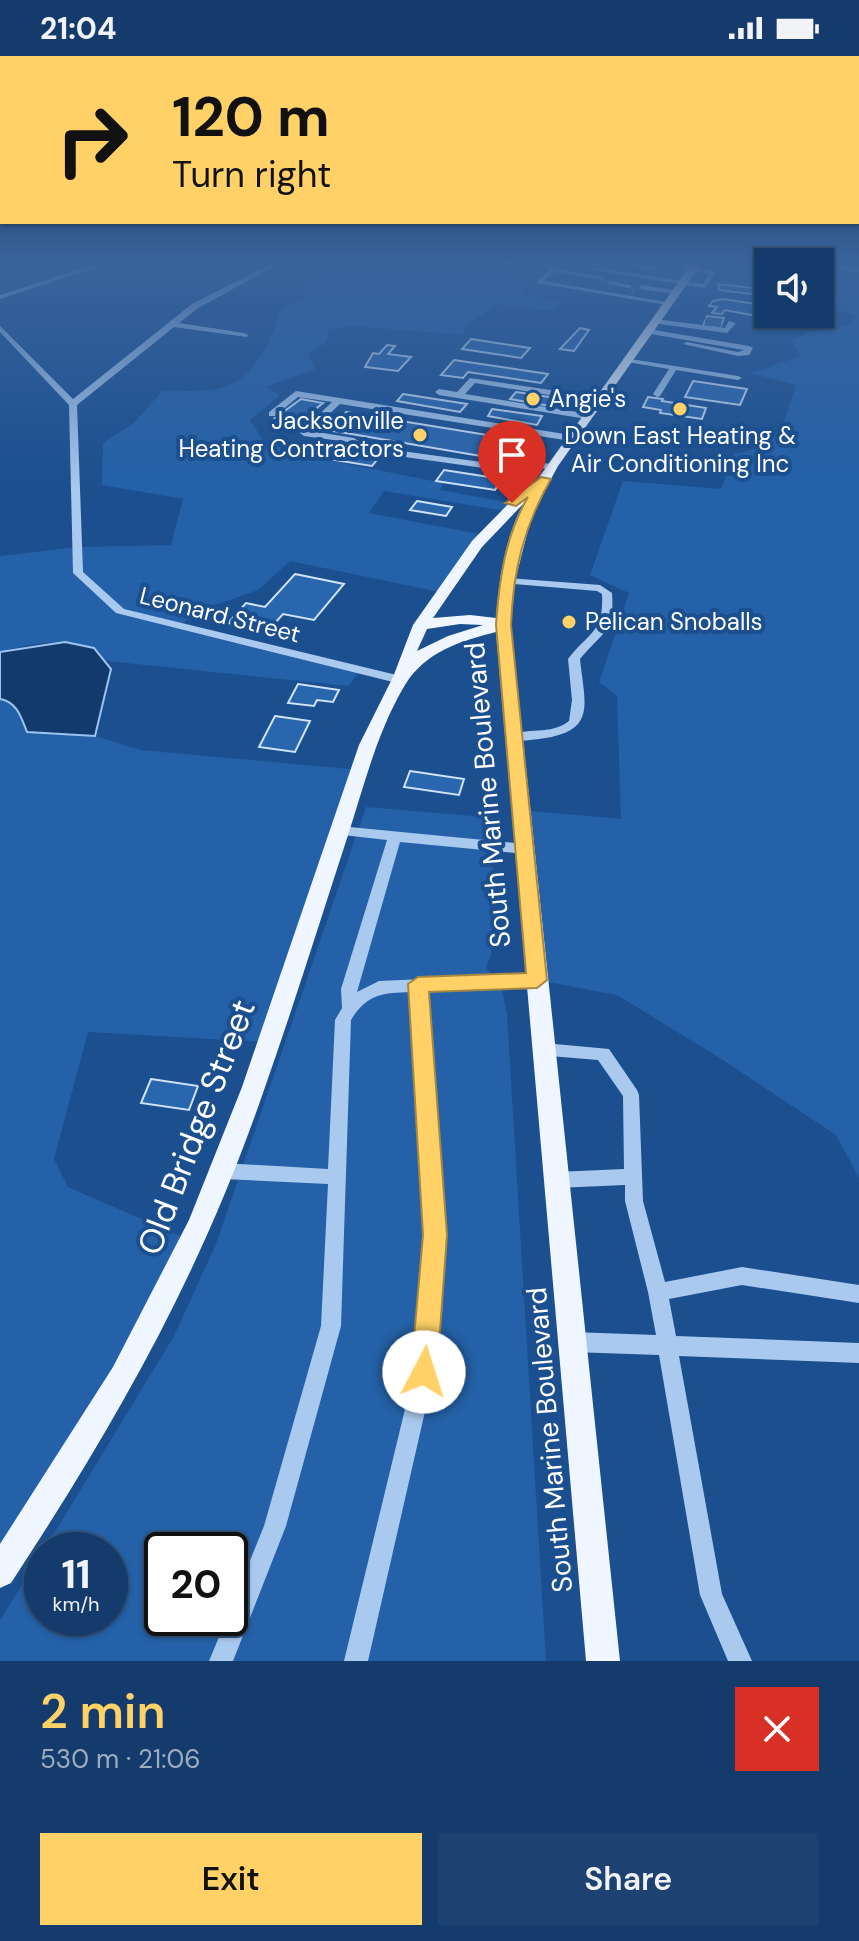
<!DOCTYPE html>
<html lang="en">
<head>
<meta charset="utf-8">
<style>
  body { margin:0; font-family:"DM Sans",sans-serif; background:#1d4271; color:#f1f3f6; height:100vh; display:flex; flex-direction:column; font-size:30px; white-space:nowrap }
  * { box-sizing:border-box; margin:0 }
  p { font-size:26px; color:#9dadc1 }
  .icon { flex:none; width:44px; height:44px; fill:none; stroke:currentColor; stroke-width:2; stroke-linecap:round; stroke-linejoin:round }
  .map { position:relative; height:1605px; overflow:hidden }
  .sheet { display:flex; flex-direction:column; background:#143b6b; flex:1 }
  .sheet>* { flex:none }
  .hud { position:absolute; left:0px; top:0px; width:860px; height:168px; box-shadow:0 2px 6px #0004,0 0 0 2px #33557e; background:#ffd166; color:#111; overflow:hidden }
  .tools { position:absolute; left:754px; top:192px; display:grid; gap:16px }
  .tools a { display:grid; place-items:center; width:80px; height:80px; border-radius:0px; background:#143b6b; box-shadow:0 2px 6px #0004,0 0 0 2px #33557e; font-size:40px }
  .speed { position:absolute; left:24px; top:1476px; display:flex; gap:16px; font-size:40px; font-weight:700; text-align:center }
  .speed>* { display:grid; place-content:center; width:104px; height:104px; border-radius:50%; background:#143b6b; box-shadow:0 2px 6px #0004,0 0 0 2px #33557e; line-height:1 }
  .speed small { font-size:20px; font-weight:400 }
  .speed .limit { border:4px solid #111; border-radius:12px; background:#fff; color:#111 }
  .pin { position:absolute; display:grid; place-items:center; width:68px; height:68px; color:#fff; margin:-82px -34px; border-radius:50% 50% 50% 0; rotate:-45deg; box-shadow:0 0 8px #0007 }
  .pin .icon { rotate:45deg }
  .me { position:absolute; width:88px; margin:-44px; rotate:5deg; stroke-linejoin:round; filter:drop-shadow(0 0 6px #0008) }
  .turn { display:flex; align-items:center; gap:28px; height:168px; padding:0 40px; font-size:36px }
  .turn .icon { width:104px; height:104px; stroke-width:2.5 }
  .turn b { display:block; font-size:56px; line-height:68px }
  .round { display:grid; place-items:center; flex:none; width:84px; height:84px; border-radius:0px; background:#1d4271 }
  .summary { display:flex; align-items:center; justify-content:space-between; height:136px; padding:0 40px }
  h1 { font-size:48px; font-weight:600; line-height:60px; color:#ffd166 }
  .button { display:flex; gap:16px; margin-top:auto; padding:16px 40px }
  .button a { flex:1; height:92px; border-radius:0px; background:#ffd166; color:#111; font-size:32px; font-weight:600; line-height:92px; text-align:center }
  .button a+a { background:#1d4271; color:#f1f3f6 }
  .status { display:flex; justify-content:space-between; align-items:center; height:56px; padding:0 40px; background:#143b6b; direction:ltr }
  .status svg { height:22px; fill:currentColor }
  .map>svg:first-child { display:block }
  .green { fill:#2461a8; fill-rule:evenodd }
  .water { fill:#123a6d; stroke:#9cc4f0; stroke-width:2 }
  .building { fill:#2a66ad; stroke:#cfe3fa; stroke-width:2 }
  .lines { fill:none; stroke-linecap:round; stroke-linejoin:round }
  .minor-tunnel { stroke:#3d69a0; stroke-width:8; stroke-dasharray:8 4; stroke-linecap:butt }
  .minor { fill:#a9c9ee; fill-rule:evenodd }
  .major { fill:#f0f6ff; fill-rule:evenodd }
  .route { fill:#ffd166; stroke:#a68842; stroke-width:2 }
  .poi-dot { fill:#ffd166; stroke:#1b4f8f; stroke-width:3 }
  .labels { text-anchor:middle; stroke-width:8; stroke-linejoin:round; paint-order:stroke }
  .far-poi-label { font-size:24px; fill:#fff; stroke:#1b4f8f; text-anchor:start }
  .far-street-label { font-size:24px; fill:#fff; stroke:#1b4f8f }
  .street-label { font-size:28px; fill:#fff; stroke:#1b4f8f }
  .near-street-label { font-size:34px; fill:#fff; stroke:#1b4f8f }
</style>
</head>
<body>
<div class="status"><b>21:04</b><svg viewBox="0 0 49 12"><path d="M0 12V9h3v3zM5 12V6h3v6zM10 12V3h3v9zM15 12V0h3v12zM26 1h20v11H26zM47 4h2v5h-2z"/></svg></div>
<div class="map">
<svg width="859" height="1605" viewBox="0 0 859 1605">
  <rect width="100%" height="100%" fill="#1b4f8f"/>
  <!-- green -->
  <path class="green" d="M312,207H428L477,213L485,207L538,216L523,239L563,244L553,255L498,248L465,270L463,279L354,270L329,273L327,286L308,297L315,313L266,331L280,339L250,364L264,386L307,400L443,427L440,434L512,447L505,455L384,435L369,457L484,479L444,537L290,505L258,534L210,551L180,569L361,614L348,630L107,605C79,578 36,586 0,596V500L77,491L171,489L183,443L102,429L103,387L134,367L162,335C180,334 207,337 224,331C256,320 273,282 281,253L307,240L298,232L314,223L291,218Z
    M859,207V1122L836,1079L723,1004L617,939L537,924L521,754L621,763L617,640L599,626L629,537L590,519L623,425L721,433L734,398C782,390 782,371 796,329L751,317L801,300L790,284L810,276L851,269L854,259L820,250V236L841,209Z
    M0,643C17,646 21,661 27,676L95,680L140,694L360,714L267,986L88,976L54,1103L68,1131L192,1185L0,1516Z
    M366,751L485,761C491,808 506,867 486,912L501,928L507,958L546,1605H0V1564L42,1498V1562H110V1494H44L174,1280L216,1188ZM162,1494H230V1562H162Z"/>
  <!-- water -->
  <path class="water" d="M65,586L94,592L111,613L95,680L27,676C21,661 17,646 0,643V596Z"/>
  <!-- building -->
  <path class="building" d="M718,228L768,234V240L719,234Z
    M723,243L768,250L770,258L767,262L725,254L722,258L712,257L717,251L709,250L713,245Z
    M707,260L724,262L720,272L703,270Z
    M580,272L589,274L574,295L560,293Z
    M471,283L530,292L521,302L462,293Z
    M387,289L395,290L388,298L411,301L398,315L365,311L373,297L379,298Z
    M454,304L548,318L541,327L468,316L463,322L441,319Z
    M693,325L747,333L740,349L685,341Z
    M516,336L556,342L550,350L510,343Z
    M403,338L467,348L460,356L397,345Z
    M648,341L663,343L662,345L706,352L702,363L660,357L661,354L643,351Z
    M301,343L323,347L298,367L275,362Z
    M492,353L542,360L537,369L488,360Z
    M346,356L512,383L498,403L328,374Z
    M344,394L380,400L372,410L335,404Z
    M444,414L502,423L495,434L436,425Z
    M417,445L452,451L446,460L410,454Z
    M295,518L344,528L314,564L283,558L267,576L228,567L246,547L265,551Z
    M298,628L339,634L333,646L317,644L314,650L288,647Z
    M275,660L310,665L295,696L259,691Z
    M410,715L464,723L459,739L404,731Z
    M151,1023L198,1030L189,1054L141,1047Z"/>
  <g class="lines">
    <!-- minor-tunnel -->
    <path class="minor-tunnel" d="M601,226L610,227
      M627,234L638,235
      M705,266L721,268"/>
    <!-- minor -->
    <path class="minor" d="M99,207H109L0,243V239Z
      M273,207H281L198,252L179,267L244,277L248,279L247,281L174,271L77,349L83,516L124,553L405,621V627L401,628L116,557L73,517L69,349L0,276V270L73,343L192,248Z
      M654,207H662L652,214L631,210L634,208L651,210Z
      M664,207L694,209L696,212L716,216L705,232L587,213L590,211L703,228L709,218L689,214L690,212Z
      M820,208L859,212V216L820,212Z
      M552,212L604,221L601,223L554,216L544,225L671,247L667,249L537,227V225Z
      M610,225L633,230L629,232L608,228Z
      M641,229L675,234L679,236L675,238L638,233Z
      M655,263L725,272L729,265L736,267L727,277L652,267L651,265Z
      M648,273L749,290L753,292L749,299L738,300L683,288L687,286L738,296L744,294L645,277L644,275Z
      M624,302L738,320L742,322L738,324L676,314L660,340L657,341L653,338L669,313L627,306L623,304Z
      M470,322L598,341L602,344L598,347L475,327L465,338L590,358V362L587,363L439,339L435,336L439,333L457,336Z
      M296,335L571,379L575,382L571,385L533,379L509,405L555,408V412L552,413L504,410L498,414L362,395L348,386L304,380L300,377L332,346L298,341L275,360H269V356ZM340,348L524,377L496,408L365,390L354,382L311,375Z
      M507,522L600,529L612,537C615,577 602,576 580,603C585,650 597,676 539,683C528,684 516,687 508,681C525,670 551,680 569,665L572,644L568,603C589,576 604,577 602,538L597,535L503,527L502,525Z
      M339,770L525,788L532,793L525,798L400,786L357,936L379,925L537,918L542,920L545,924L542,928L537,930L426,935L444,1179L434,1316L368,1605H344L414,1316L426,1179L411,936C382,937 367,938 351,964L341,1270L286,1470L233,1605H209L227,1562H230V1554L264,1470L321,1270L328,1128L223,1123L217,1121L214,1115L217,1109L223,1107L328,1113L335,964L342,952L341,933L387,784L334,778L332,775L334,772Z
      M544,987L609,993L637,1034L639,1039L643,1145L665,1226L742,1211L859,1229V1247L742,1229L669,1243L676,1280L859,1287V1307L679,1300L722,1538L752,1605H728L700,1539L659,1299L572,1296L565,1293L562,1286L565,1279L572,1276L656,1279L648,1236L625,1145V1129L556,1132L550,1130L547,1124L550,1118L556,1116L624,1113L623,1040L598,1004L538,999L536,994L538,989Z"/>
    <!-- major -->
    <path class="major" d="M692,207H702L558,410L532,458L515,525L511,569L620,1605H586L496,576C460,585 425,596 405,629C378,674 365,726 349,776C321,862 294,949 264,1034C201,1218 117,1365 11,1527L0,1532V1488L113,1311L189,1164L242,1031L359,689L393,621L413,569L472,485L515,441L537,424ZM524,447C505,480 499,524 496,562L470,559L433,562L482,491ZM460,568L483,569L448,580L417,595L427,573Z"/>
  </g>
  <!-- sky -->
  <linearGradient id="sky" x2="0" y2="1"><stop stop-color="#0f2b4f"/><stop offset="0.48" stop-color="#39639b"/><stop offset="1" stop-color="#39639b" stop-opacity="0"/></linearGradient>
  <rect width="859" height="432" fill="url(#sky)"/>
  <!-- route -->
  <path class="route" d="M541,421L551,423C524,470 513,515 511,569L547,924L537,932L429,936L447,1179L437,1316L433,1325L424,1329L415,1325L411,1316L423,1179L408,928L418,921L526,917L496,569C499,525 505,480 528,441L516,450L505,447Z"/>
  <!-- markers -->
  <g class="poi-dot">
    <circle cx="533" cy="343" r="8"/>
    <circle cx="680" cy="353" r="8"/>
    <circle cx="420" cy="379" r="8"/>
    <circle cx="569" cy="566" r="8"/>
  </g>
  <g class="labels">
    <!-- far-poi labels -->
    <g class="far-poi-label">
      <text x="549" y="351">Angie's</text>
      <text x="404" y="373" text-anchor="end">Jacksonville<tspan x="404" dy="28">Heating Contractors</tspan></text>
      <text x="680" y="388" text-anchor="middle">Down East Heating &amp;<tspan x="680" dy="28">Air Conditioning Inc</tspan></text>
      <text x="585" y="574">Pelican Snoballs</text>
    </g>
    <!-- far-street labels -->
    <g class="far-street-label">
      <text transform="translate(220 559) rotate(14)" y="8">Leonard Street</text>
    </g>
    <!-- street labels -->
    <g class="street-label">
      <text transform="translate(487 739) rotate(-95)" y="10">South Marine Boulevard</text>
      <text transform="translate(549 1384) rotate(-95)" y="10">South Marine Boulevard</text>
    </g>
    <!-- near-street labels -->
    <g class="near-street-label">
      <text transform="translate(196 1071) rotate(-69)" y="12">Old Bridge Street</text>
    </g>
  </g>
</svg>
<div class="tools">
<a><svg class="icon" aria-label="sound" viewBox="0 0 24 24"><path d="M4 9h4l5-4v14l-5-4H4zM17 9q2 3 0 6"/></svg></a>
</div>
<div class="speed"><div>11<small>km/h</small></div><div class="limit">20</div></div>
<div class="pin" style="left:512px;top:447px;background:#d93025"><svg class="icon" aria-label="arrive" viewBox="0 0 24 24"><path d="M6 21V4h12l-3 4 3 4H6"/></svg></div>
<svg class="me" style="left:424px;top:1316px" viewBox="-20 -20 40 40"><circle r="19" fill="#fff"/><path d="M0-13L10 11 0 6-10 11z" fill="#ffd166"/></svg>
<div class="hud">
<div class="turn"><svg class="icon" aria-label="right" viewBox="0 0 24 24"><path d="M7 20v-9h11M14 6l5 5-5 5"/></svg><div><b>120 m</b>Turn right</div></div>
</div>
</div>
<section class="sheet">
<div class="summary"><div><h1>2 min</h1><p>530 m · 21:06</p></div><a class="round" style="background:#d93025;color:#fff"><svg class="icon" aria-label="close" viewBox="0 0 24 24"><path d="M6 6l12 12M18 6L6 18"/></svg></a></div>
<div class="button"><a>Exit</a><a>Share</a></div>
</section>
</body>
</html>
